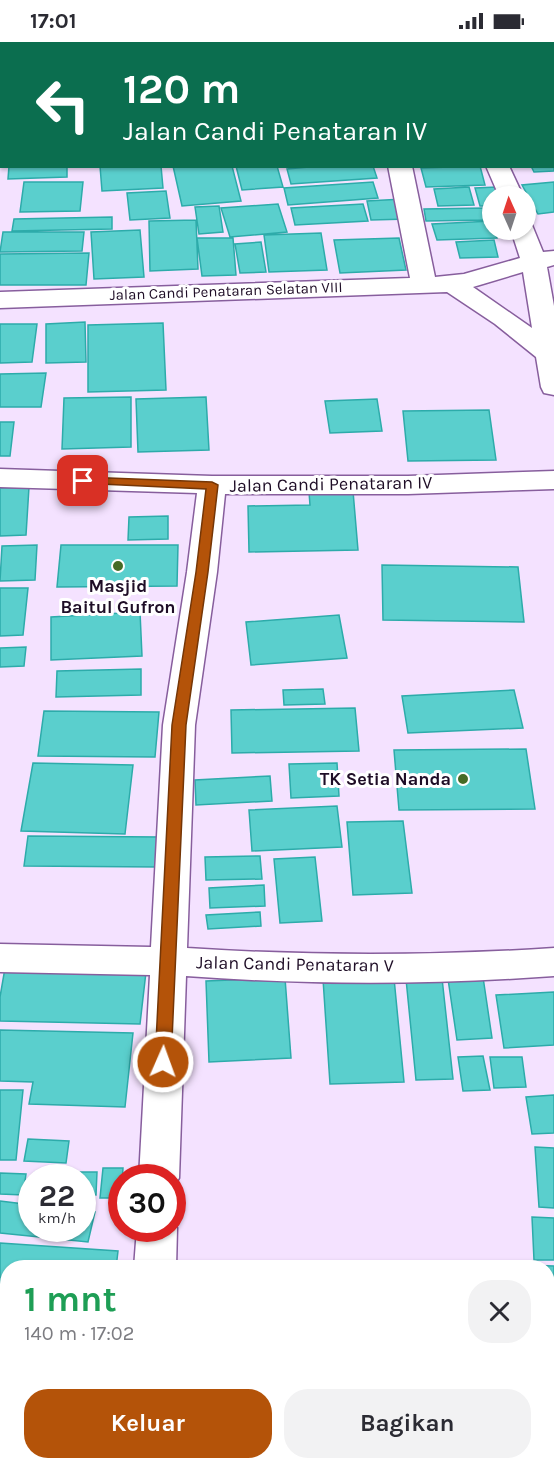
<!DOCTYPE html>
<html lang="id">
<head>
<meta charset="utf-8">
<style>
  body { margin:0; font-family:Karla,sans-serif; background:#f2f2f3; color:#2b2b33; height:100vh; display:flex; flex-direction:column; font-size:22px; white-space:nowrap }
  * { box-sizing:border-box; margin:0 }
  p { font-size:20px; color:#7c7c81 }
  .icon { flex:none; width:33px; height:33px; fill:none; stroke:currentColor; stroke-width:2; stroke-linecap:round; stroke-linejoin:round }
  .map { position:relative; flex:1; overflow:hidden }
  .panel { position:absolute; left:0px; top:1218px; width:555px; height:210px; display:flex; flex-direction:column; background:#fff; border-radius:24px 24px 0 0; box-shadow:0 2px 4px #0004 }
  .panel>* { flex:none }
  .guide { position:absolute; left:0px; top:0px; width:555px; height:126px; box-shadow:0 2px 4px #0004; background:#0b6e4f; color:#fff; overflow:hidden }
  .needle { width:39px; rotate:357deg }
  .fabs { position:absolute; left:482px; top:144px; display:grid; gap:12px }
  .fabs a { display:grid; place-items:center; width:54px; height:54px; border-radius:50%; background:#fff; box-shadow:0 2px 4px #0004; font-size:30px }
  .speed { position:absolute; left:18px; top:1122px; display:flex; gap:12px; font-size:30px; font-weight:700; text-align:center }
  .speed>* { display:grid; place-content:center; width:78px; height:78px; border-radius:50%; background:#fff; box-shadow:0 2px 4px #0004; line-height:1 }
  .speed small { font-size:15px; font-weight:400 }
  .speed .limit { border:9px solid #d22; background:#fff; color:#111 }
  .pin { position:absolute; display:grid; place-items:center; width:51px; height:51px; color:#fff; margin:-26px; border-radius:12px; box-shadow:0 3px 9px #0006 }
  .me { position:absolute; width:66px; margin:-33px; rotate:2deg; stroke-linejoin:round; filter:drop-shadow(0 0 4px #0008) }
  .turn { display:flex; align-items:center; gap:21px; height:126px; padding:0 24px; font-size:27px }
  .turn .icon { width:78px; height:78px; stroke-width:2.5 }
  .turn b { display:block; font-size:42px; line-height:51px }
  .round { display:grid; place-items:center; flex:none; width:63px; height:63px; border-radius:24px; background:#f2f2f3 }
  .summary { display:flex; align-items:center; justify-content:space-between; height:102px; padding:0 24px }
  h1 { font-size:36px; font-weight:700; line-height:45px; color:#1e9e55 }
  .action { display:flex; gap:12px; margin-top:auto; padding:12px 24px }
  .action a { flex:1; height:69px; border-radius:24px; background:#b45309; color:#fff; font-size:24px; font-weight:700; line-height:69px; text-align:center }
  .action a+a { background:#f2f2f3; color:#2b2b33 }
  .status { display:flex; justify-content:space-between; align-items:center; height:42px; padding:0 30px; background:#fff; direction:ltr }
  .status svg { height:16px; fill:currentColor }
  .map>svg:first-child { display:block }
  .building { fill:#5acfcd; stroke:#2dabaa; stroke-width:1.5 }
  .lines { fill:none; stroke-linecap:round; stroke-linejoin:round }
  .street-casing { stroke:#875e9d; stroke-width:3 }
  .path { stroke:#897893; stroke-width:4.5; stroke-dasharray:5 4; stroke-linecap:butt }
  .street { fill:#fff; fill-rule:evenodd }
  .route { fill:#b45309; stroke:#753606; stroke-width:1.5 }
  .poi-dot { fill:#456b26; stroke:#fff; stroke-width:2 }
  .labels { text-anchor:middle; stroke-width:6; stroke-linejoin:round; paint-order:stroke }
  .far-street-label { font-size:15px; fill:#1e0d26; stroke:#fff }
  .street-label { font-size:18px; fill:#1e0d26; stroke:#fff }
  .poi-label { font-size:18px; font-weight:bold; fill:#1e0d26; stroke:#fff }
</style>
</head>
<body>
<div class="status"><b>17:01</b><svg viewBox="0 0 49 12"><path d="M0 12V9h3v3zM5 12V6h3v6zM10 12V3h3v9zM15 12V0h3v12zM26 1h20v11H26zM47 4h2v5h-2z"/></svg></div>
<div class="map">
<svg width="554" height="1428" viewBox="0 0 554 1428">
  <rect width="100%" height="100%" fill="#f4e2ff"/>
  <!-- building -->
  <path class="building" d="M278,0H338V2H278Z
    M554,101V129L534,130L531,124H554Z
    M9,124H67V135L8,137Z
    M100,124H161L163,146L102,149Z
    M173,124H232L241,159L182,164Z
    M236,124H277L283,145L242,148Z
    M320,124H373L377,136L291,142L287,127Z
    M480,124L485,143L426,145L421,126Z
    M24,140H83L80,169L20,170Z
    M373,140L378,156L288,163L284,146Z
    M554,140V170L538,172L522,143Z
    M469,145L474,163L438,164L434,147Z
    M497,145L500,154H492V164H480L475,146Z
    M166,149L170,176L130,178L127,151Z
    M403,157L408,177L371,178L367,159Z
    M278,162L287,190L230,195L221,166Z
    M363,162L368,179L295,183L291,166Z
    M219,164L223,190L199,192L195,165Z
    M484,166L487,178L426,179L424,167Z
    M112,175V187L12,189L14,177Z
    M196,178L198,227L150,229L149,179Z
    M492,179V188H495L497,196L437,198L432,182Z
    M140,188L144,235L94,237L91,190Z
    M3,190H84L82,209L0,210Z
    M321,191L327,228L269,230L264,193Z
    M197,196H233L236,233L202,234Z
    M399,196L406,228L340,231L334,198Z
    M494,198L498,215L460,216L456,200Z
    M261,200L266,230L240,231L235,202Z
    M89,211L86,243H0V212Z
    M85,280L86,320L46,321V282Z
    M163,281L166,348L88,350V283Z
    M0,282H37L32,320L0,321Z
    M46,331L41,365H0V332Z
    M131,355V405L62,407L64,356Z
    M206,355L209,408L138,410L136,357Z
    M377,357L382,389L330,391L325,359Z
    M489,368L496,418L408,419L403,369Z
    M0,380H14L10,414H0Z
    M29,445L26,493L0,494V446Z
    M353,449L358,508L249,510L248,464L310,463L309,450Z
    M168,474V497L128,498L129,475Z
    M37,503L35,538L0,539L2,504Z
    M61,503H178L177,544L57,545Z
    M382,523L518,525L524,580L383,578Z
    M0,546H28L23,593L0,594Z
    M140,570L142,614L51,618V575Z
    M339,573L347,616L251,623L246,580Z
    M26,605L24,624L0,625V606Z
    M141,627V653L56,655L57,629Z
    M323,647L325,662L284,663L283,648Z
    M514,648L523,686L408,691L402,654Z
    M355,666L359,709L232,711L231,668Z
    M44,669L159,670L155,715L38,714Z
    M526,707L535,767L399,768L394,708Z
    M33,721L133,723L125,792L21,789Z
    M337,721L339,754L291,756L289,722Z
    M270,734L272,759L196,763L195,738Z
    M337,764L342,805L252,809L249,768Z
    M403,779L412,851L353,853L347,780Z
    M28,794L161,795L159,825L24,824Z
    M260,814L262,837L206,838L205,815Z
    M315,815L322,879L280,881L274,817Z
    M264,843L265,864L210,866L209,846Z
    M260,870L261,884L208,887L206,873Z
    M5,926L146,930L140,982L0,979V955Z
    M483,935L492,996L457,998L448,937Z
    M285,936L291,1016L209,1020L206,939Z
    M394,936L404,1040L330,1042L323,937Z
    M442,936L453,1037L416,1038L406,937Z
    M554,950V1003L504,1006L496,953Z
    M0,988L133,991L125,1065L29,1062L33,1040L0,1039Z
    M483,1014L490,1048L463,1049L458,1015Z
    M490,1015H522L526,1045L494,1046Z
    M0,1048H23L16,1118H0Z
    M554,1053V1091L532,1092L526,1055Z
    M28,1097L69,1099L66,1121L24,1119Z
    M535,1105L554,1106V1166L539,1165Z
    M103,1126H123L121,1156H100Z
    M35,1130H97L96,1153H82V1136H35Z
    M0,1131L26,1132L23,1153L0,1152Z
    M0,1159L32,1163V1186H82V1169L95,1170L88,1200L0,1191Z
    M532,1175L554,1176V1218H534Z
    M0,1201L118,1209L116,1226H8V1279L0,1278Z
    M523,1223L554,1224V1370H548V1226H523Z
    M0,1289L8,1290V1344L0,1343Z
    M0,1365L8,1366V1412L0,1411Z
    M206,1420H354L355,1428H206Z
    M380,1420H484V1428H380Z"/>
  <g class="lines">
    <!-- street casing -->
    <g class="street-casing">
      <path id="street" d="M0,0H10L11,2H2L0,10Z
        M72,0H136L71,2Z
        M394,0H416V2H395Z
        M0,105H2V119H0Z
        M388,124H412L435,235L464,232L520,216L511,188H525V181L532,183L543,210L554,209V223L547,225L554,264V353L544,351L541,345L536,315L495,282L447,250L0,266V250L410,236ZM523,230L532,286L473,245Z
        M486,124H509L523,154H499Z
        M0,427L212,434H408L554,429V447L408,452H225L217,530L195,683L187,906C309,914 432,914 554,906V934C432,943 308,943 186,934L179,1136L172,1148V1136H139L150,933L0,930V902L151,905L163,683L187,530L197,451L0,445Z
        M172,1176L177,1186L176,1226H134L137,1186H172Z
        M117,1420H161L160,1428H116Z"/>
    </g>
    <!-- path -->
    <path class="path" d="M548,1406L554,1407"/>
    <!-- street -->
    <use href="#street" class="street"/>
  </g>
  <!-- route -->
  <path class="route" d="M83,435L212,440L218,443L208,530L186,683L171,1020L169,1025L163,1027L158,1025L155,1020L172,683L196,530L206,447L79,441L77,439Z"/>
  <!-- markers -->
  <g class="poi-dot">
    <circle cx="118" cy="524" r="6"/>
    <circle cx="463" cy="737" r="6"/>
  </g>
  <g class="labels">
    <!-- far-street labels -->
    <g class="far-street-label">
      <text transform="translate(226 249) rotate(-2)" y="5">Jalan Candi Penataran Selatan VIII</text>
    </g>
    <!-- street labels -->
    <g class="street-label">
      <text transform="translate(331 442) rotate(-1)" y="6">Jalan Candi Penataran IV</text>
      <text transform="translate(295 922) rotate(1)" y="6">Jalan Candi Penataran V</text>
    </g>
    <!-- poi labels -->
    <g class="poi-label">
      <text x="118" y="550">Masjid<tspan x="118" dy="21">Baitul Gufron</tspan></text>
      <text x="451" y="743" text-anchor="end">TK Setia Nanda</text>
    </g>
  </g>
</svg>
<div class="fabs">
<a><svg class="needle" viewBox="-14 -14 28 28"><path d="M0-13l5 13h-10z" fill="#e53935"/><path d="M0 13l5-13h-10z" fill="#7c7c81"/></svg></a>
</div>
<div class="speed"><div>22<small>km/h</small></div><div class="limit">30</div></div>
<div class="pin" style="left:83px;top:439px;background:#d93025"><svg class="icon" aria-label="arrive" viewBox="0 0 24 24"><path d="M6 21V4h12l-3 4 3 4H6"/></svg></div>
<svg class="me" style="left:163px;top:1020px" viewBox="-20 -20 40 40"><circle r="17" fill="#b45309" stroke="#fff" stroke-width="3"/><path d="M0-11L8 9 0 5-8 9z" fill="#fff"/></svg>
<div class="guide">
<div class="turn"><svg class="icon" aria-label="left" viewBox="0 0 24 24"><path d="M17 20v-9H6M10 6l-5 5 5 5"/></svg><div><b>120 m</b>Jalan Candi Penataran IV</div></div>
</div>
<section class="panel">
<div class="summary"><div><h1>1 mnt</h1><p>140 m · 17:02</p></div><a class="round"><svg class="icon" aria-label="close" viewBox="0 0 24 24"><path d="M6 6l12 12M18 6L6 18"/></svg></a></div>
<div class="action"><a>Keluar</a><a>Bagikan</a></div>
</section>
</div>
</body>
</html>
